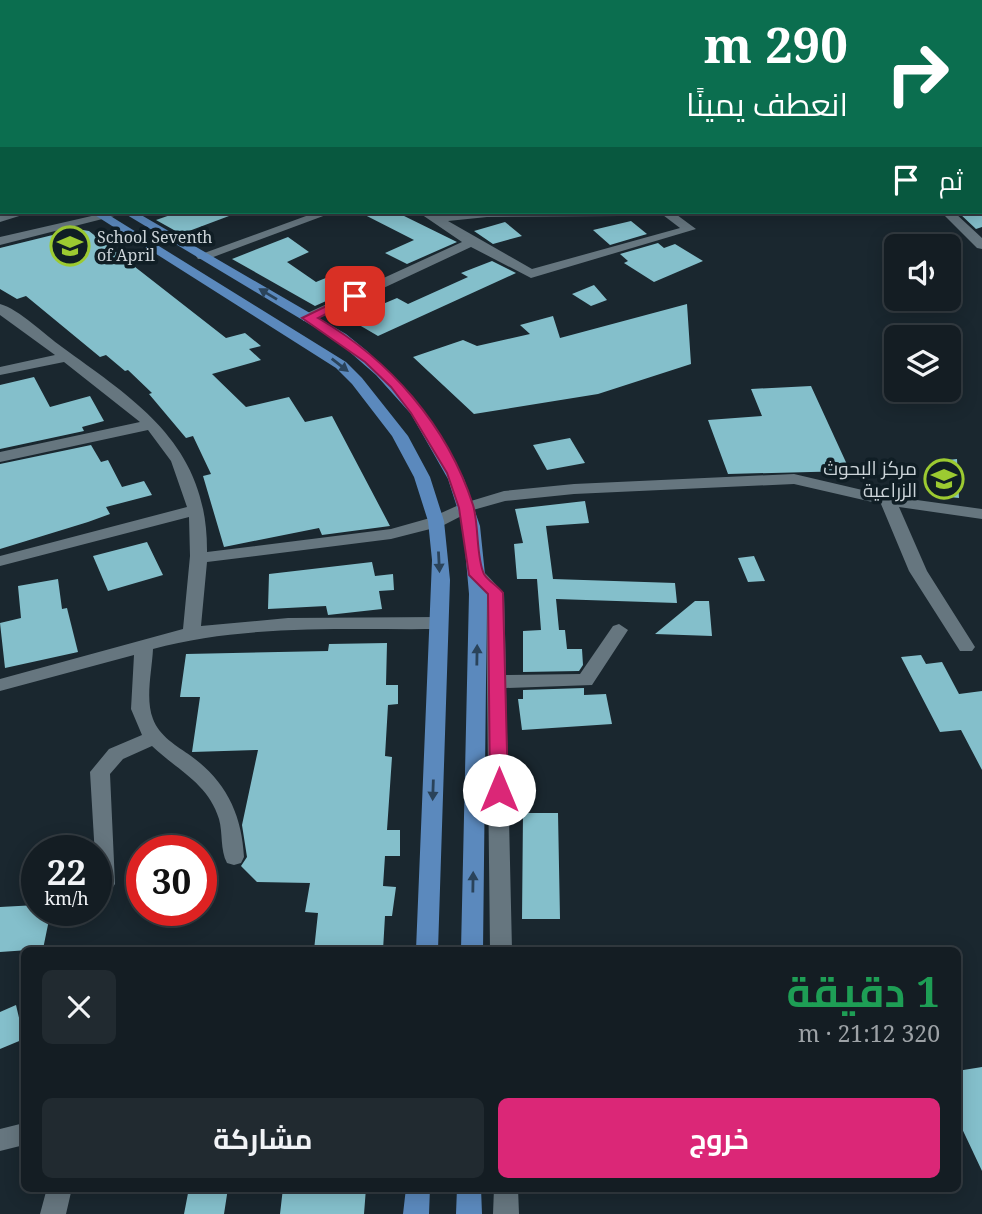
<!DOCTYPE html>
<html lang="ar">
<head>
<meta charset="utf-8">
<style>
  body { margin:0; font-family:"Noto Serif",Cairo,serif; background:#212a30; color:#f1f3f6; direction:rtl; height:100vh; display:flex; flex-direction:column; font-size:26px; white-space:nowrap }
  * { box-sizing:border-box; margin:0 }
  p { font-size:23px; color:#9da2a6 }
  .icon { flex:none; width:38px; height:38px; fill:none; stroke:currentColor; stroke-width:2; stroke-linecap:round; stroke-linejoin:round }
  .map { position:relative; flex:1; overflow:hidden; direction:ltr }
  .drawer { position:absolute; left:21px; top:947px; width:940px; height:245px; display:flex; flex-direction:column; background:#141d23; border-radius:10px; box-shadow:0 4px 18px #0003,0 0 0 2px #333b41; direction:rtl }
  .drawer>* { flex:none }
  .top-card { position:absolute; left:0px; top:0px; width:984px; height:214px; box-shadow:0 4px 18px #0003,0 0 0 2px #333b41; direction:rtl; background:#0b6e4f; color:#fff; overflow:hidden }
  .tools { position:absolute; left:884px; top:234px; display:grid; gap:14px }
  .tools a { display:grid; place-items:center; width:77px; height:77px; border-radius:10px; background:#141d23; box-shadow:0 4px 18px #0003,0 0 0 2px #333b41; font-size:35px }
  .speed { position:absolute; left:21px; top:835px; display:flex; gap:14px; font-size:35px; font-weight:700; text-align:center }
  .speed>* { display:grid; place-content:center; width:91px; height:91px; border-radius:50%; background:#141d23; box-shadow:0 4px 18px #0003,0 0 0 2px #333b41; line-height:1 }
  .speed small { font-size:18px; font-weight:400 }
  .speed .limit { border:10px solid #d22; background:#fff; color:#111 }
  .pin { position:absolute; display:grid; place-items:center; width:60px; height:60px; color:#fff; margin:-30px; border-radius:14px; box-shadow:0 4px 10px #0006 }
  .me { position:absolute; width:77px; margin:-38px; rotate:0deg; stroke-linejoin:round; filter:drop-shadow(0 0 5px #0008) }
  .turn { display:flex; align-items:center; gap:24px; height:147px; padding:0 21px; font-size:32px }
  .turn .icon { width:91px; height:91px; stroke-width:2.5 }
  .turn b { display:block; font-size:49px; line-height:60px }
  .then { display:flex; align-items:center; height:66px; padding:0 21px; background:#0003; gap:14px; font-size:26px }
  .round { display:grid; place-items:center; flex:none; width:74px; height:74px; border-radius:10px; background:#212a30 }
  .overview { display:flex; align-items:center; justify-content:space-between; height:119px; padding:0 21px }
  h1 { font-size:42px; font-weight:700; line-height:52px; color:#1e9e55 }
  .cta { display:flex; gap:14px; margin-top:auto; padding:14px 21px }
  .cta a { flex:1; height:80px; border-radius:10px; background:#db2777; color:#fff; font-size:28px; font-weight:700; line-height:80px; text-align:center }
  .cta a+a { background:#212a30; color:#f1f3f6 }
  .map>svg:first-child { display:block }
  .building { fill:#84bfcb }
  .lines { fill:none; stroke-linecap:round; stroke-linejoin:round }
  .minor { fill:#66767f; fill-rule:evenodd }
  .tertiary { fill:#66767f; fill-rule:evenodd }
  .primary { fill:#5b89bd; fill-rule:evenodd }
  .oneway { fill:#2a435a }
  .route { fill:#db2777; stroke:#8e194d; stroke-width:2 }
  .labels { text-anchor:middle; stroke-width:7; stroke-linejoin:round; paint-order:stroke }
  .far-poi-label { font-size:16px; fill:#ccd4d9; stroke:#101e25; text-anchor:start }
  .poi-label { font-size:19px; fill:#ccd4d9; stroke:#101e25; text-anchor:end }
</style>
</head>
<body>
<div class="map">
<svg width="982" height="1214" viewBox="0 0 982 1214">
  <rect width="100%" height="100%" fill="#1a272f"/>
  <!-- building -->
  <path class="building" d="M179,212H237V213L181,234L156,220Z
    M359,212L398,213L457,242L407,264L385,253L414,240Z
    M958,212H982V227L976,229Z
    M631,221L647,234L610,245L593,230Z
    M505,222L522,236L493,244L474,231Z
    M77,229L89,231L226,338L245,333L261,346L249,349L261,360L212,374L246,407L289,397L305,422L332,416L390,526L322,535L319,528L224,547L203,476L211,474L193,436L186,438L149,394L152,393L128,370L125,371L106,355L100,357L26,296L17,299L0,289V248Z
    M288,237L309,252L287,262L316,282L333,275L355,288L315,306L232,259Z
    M658,243L664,248L675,244L703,261L654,282L624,263L628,261L620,254Z
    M492,261L516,273L378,336L337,312L367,299L371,309L397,298L408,304L468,277L461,273Z
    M594,285L607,300L591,306L572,294Z
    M687,304L691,364L598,394L474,414L413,357L463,340L477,346L530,334L520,325L553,316L560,338Z
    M34,377L50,407L90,396L104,421L82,427L84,431L0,449V385Z
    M811,386L850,471L728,474L708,420L762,416L751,389Z
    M570,438L585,463L547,470L533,445Z
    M91,445L101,462L108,460L122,487L144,481L152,495L106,507L110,514L88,522L0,549V464Z
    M957,459L959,498L939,496L938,461Z
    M585,501L589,523L546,526L553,579L675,583L677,603L556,599L559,630H565L567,649H582L583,665L579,671L523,672V631L541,630L537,579H517L514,544L523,543L515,509Z
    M147,542L163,575L108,591L93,556Z
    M754,556L765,581L748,582L738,558Z
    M372,562L375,576L393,574L394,590L379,591L382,609L328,615L326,606L268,609L269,574Z
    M58,579L62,609L67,608L78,652L5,668L0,623L21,618L18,586Z
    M695,601H709L712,636L655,634Z
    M387,643L386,685H398V704L388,705L385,756L392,757L387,830H400V856H385L383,886L396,887L392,916H385L383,950H314L318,913L305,912L310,883L257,882L241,866L247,857L242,825L258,750L192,752L200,697H180L186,654L328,651L329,644Z
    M921,655L926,664L942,662L959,694L982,691V770L961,730L940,732L901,657Z
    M584,688V695L606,694L612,724L522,730L518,699H523V690Z
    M523,813H558L560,919H522Z
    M37,905V910H51L43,949L0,952V907Z
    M16,1005L24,1039L0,1049V1012Z
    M982,1067V1171L957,1118V1071Z
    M189,1188H228L224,1214H184Z
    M283,1188H366L364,1214H280Z"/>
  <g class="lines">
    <!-- minor -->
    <path class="minor" d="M28,0H38V2H28Z
      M119,0H129L130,2H120Z
      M170,0H190L169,2Z
      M350,0H368L349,2Z
      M511,0H527L510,2Z
      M679,0H696L678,2Z
      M711,0H722L710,2Z
      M776,0H787L775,2Z
      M887,0H905L886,2Z
      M949,0H959L960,2H950Z
      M0,164L2,165V173L0,172Z
      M11,212H32L0,222V214Z
      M317,212H334L208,259H198L196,256Z
      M418,212H432L438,215L466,212H626L620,216L487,217L448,221L532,269L680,228L659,212H673L696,229L531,278L471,247L313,321H303V315L462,242Z
      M941,212H954L982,238V249L977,248Z
      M0,304C19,309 45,335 62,347C139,403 208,446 207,552L391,529L430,518L461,504L504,491L574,484L794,474L888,496L982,509V519L899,507L927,571L975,647L972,651H960L909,571L881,504L794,484L574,494L505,501L473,510L442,526L391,539L207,562L201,626L288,618L439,617L448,623L439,629C344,630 245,624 153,649C152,671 145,699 153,719C159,736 177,746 191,756C226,781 242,815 244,857L241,863L234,865L227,863C220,850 223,833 219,819C208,783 177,770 152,746L123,759L110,774L115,884L111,890L104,892L97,890L90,772L109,749L142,735L131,709L134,655L0,691V679L183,629L190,556L189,517L0,566V556L187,507L171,461L148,430L0,462V452L140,422L64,362L0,375V367L55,355L0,315Z
      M477,570L483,571L504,593L506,675L580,674L613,626L619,624L628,630L592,685L506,688L512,950H490L486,594L468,575Z
      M24,1123V1145L0,1151V1129Z
      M47,1188H72L66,1214H40Z
      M494,1188H518L519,1214H493Z"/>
    <!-- tertiary -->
    <path class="tertiary" d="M109,212H130L0,245V237Z"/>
    <!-- primary -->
    <path class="primary" d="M0,135H2V142H0Z
      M0,151L2,152V159H0Z
      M90,212H104L346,362L362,378L408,436L430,477L444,521L450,580L438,950H416L432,560L428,521L414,477L392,436L352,384L336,368Z
      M122,212H136L346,334L367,351L422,408L439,433L464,479L480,526L487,594L483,950H461L469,594L463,526L448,479L411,414L376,375L336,340Z
      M406,1188H430L429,1214H403Z
      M457,1188H481L482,1214H456Z"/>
  </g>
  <!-- one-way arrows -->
  <defs><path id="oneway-solid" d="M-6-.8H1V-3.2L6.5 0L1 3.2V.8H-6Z" transform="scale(1.75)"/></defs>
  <g class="oneway">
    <use href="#oneway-solid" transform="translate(268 294) rotate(-149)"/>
    <use href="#oneway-solid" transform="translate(340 365) rotate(38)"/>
    <use href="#oneway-solid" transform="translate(439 562) rotate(87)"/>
    <use href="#oneway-solid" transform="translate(477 655) rotate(-89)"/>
    <use href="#oneway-solid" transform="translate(433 790) rotate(92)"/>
    <use href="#oneway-solid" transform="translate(473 882) rotate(-89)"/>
  </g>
  <!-- route -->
  <path class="route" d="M351,294L361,296L318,318C390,360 447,425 473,505C479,524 476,558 484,574C488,581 498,586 503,593L508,790L499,796L490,790L488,594L469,575L459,508L447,473L411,413L391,387L365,362L302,318Z"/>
  <!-- icons -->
  <defs>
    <g id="school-ring" transform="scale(2.0125)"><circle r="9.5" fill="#101e25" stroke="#9cca31" stroke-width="1.5"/><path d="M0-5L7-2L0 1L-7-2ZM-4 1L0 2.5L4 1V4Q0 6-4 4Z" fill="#9cca31"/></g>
    <g id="university-ring" transform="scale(2.0125)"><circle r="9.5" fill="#101e25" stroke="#9cca31" stroke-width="1.5"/><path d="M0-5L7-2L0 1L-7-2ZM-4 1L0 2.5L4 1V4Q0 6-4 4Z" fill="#9cca31"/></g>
  </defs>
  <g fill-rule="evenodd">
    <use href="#school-ring" x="70" y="246"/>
    <use href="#university-ring" x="944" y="479"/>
  </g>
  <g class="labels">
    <!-- far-poi labels -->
    <g class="far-poi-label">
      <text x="97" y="243">School Seventh<tspan x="97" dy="18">of April</tspan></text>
    </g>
    <!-- poi labels -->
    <g class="poi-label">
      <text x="917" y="475">مركز البحوث<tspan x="917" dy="22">الزراعية</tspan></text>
    </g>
  </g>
</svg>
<div class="tools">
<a><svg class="icon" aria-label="sound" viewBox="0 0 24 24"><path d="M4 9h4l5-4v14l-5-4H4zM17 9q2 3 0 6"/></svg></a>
<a><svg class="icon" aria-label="layers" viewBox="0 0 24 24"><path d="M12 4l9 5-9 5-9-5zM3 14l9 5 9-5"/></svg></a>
</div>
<div class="speed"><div>22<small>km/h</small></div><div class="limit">30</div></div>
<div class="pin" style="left:355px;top:296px;background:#d93025"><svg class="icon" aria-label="arrive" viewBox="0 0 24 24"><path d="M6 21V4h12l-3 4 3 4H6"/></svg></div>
<svg class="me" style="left:499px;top:790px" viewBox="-20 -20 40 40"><circle r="19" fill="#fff"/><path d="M0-13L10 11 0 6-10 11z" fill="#db2777"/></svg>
<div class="top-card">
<div class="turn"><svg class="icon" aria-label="right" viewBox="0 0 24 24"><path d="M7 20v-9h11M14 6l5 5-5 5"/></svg><div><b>290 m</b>انعطف يمينًا</div></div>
<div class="then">ثم<svg class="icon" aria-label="arrive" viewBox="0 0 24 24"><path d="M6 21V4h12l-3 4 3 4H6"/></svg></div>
</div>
<section class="drawer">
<div class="overview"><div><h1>1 دقيقة</h1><p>320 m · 21:12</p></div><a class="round"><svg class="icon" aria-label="close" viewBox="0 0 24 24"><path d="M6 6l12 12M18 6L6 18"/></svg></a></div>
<div class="cta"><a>خروج</a><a>مشاركة</a></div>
</section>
</div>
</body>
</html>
